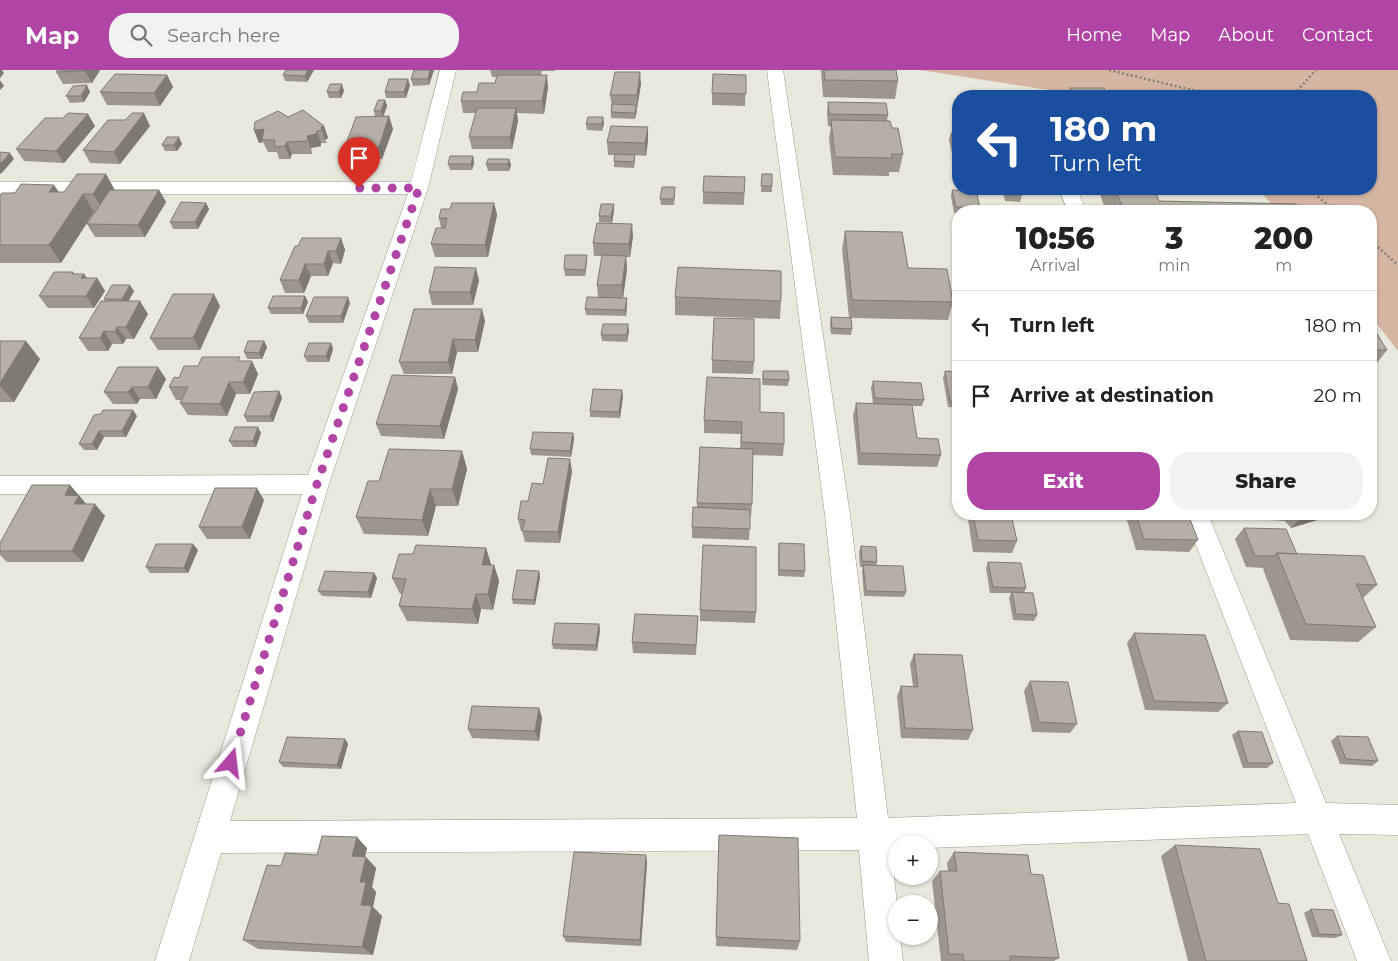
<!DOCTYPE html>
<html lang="en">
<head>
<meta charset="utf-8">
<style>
  body { margin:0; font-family:Montserrat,sans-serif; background:#f2f2f2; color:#222; height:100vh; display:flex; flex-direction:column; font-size:19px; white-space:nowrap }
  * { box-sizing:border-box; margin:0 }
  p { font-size:16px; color:#767676 }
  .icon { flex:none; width:28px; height:28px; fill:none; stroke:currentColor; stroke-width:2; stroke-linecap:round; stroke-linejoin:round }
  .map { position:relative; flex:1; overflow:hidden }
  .sheet { position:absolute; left:952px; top:135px; width:425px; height:315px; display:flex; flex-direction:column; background:#fff; border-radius:20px; box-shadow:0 1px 4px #0004 }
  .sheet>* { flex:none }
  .banner { position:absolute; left:952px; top:20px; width:425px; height:105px; border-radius:20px; box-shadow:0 1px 4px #0004; background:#1a4fa0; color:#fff; overflow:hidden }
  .buttons { position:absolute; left:888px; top:765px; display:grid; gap:10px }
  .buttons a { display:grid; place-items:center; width:50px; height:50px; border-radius:50%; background:#fff; box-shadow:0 1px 4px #0004; font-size:25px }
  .pin { position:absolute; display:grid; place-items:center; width:42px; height:42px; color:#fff; margin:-51px -21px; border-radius:50% 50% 50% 0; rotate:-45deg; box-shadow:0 0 5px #0007 }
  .pin .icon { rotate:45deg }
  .me { position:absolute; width:55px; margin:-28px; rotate:17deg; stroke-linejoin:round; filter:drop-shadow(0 0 4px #0008) }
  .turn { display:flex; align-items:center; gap:18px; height:105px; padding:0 15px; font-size:22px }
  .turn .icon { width:65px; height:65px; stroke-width:2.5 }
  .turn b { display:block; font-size:35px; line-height:42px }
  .eta { display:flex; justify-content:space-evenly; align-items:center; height:85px; text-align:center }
  .eta b { font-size:30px; font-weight:800; line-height:35px }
  .action { display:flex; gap:10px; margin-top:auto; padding:10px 15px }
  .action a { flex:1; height:58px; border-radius:20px; background:#b045a6; color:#fff; font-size:20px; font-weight:800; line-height:58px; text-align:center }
  .action a+a { background:#f2f2f2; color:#222 }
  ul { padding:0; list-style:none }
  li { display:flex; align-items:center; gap:15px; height:70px; padding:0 15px; border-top:1px solid #e0e0e0 }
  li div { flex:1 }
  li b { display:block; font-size:19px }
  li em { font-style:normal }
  header { display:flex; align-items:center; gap:30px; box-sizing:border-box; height:70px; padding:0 25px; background:#b045a6; color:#fff }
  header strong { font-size:24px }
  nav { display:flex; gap:28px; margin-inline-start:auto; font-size:18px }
  .search { width:350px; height:45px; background:#f2f2f2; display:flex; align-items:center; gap:12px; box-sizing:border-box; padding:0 18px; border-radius:20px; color:#767676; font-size:19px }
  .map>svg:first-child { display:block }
  .green { fill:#d5b6a3 }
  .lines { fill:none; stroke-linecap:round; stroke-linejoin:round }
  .street-casing { stroke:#9a9b8f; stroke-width:1 }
  .path { stroke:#808078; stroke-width:2.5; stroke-dasharray:2 2.5; stroke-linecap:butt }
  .street { fill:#fff; fill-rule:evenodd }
  .wall { fill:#9c968e }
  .shaded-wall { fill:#7f7a74 }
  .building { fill:#b5afa5; stroke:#7f7a74 }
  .route { stroke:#b045a6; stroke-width:9; stroke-dasharray:0 16.2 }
</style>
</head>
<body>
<header>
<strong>Map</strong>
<div class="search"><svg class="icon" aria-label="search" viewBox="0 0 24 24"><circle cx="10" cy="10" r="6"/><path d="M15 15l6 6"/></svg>Search here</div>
<nav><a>Home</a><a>Map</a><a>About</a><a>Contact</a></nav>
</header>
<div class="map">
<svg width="1398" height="891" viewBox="0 0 1398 891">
  <rect width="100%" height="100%" fill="#e8e8dc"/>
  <!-- green -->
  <path class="green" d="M920,0H1398V281L1371,246V141H1278L1258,119H1371V26H1087Z"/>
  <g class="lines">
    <!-- street casing -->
    <g class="street-casing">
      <path id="street" d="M440,0H456L428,118L329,414L230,751L857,748L825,445L767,0H783L850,445L888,748L1296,733L1184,444H1208L1326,733L1398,735V765L1339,764L1391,891H1357L1308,764L929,778V774H896V779H891L897,834L896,866H900L903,891H869L859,780L221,783L189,891H155L302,424H0V406L308,405L408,124H0V112H411Z
        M1059,119H1077L1086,141H1068Z"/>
    </g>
    <!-- path -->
    <path class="path" d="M1109,0L1217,26
      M1285,26L1295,23L1316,0
      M1313,119L1316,125L1335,141
      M1371,171L1398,195"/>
    <!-- street -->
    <use href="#street" class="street"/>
  </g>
  <!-- wall -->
  <path class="wall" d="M100,0L92,13L63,14L56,2Z
    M286,0H314L307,12L285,11L283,5Z
    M414,0H434L429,15L413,16L411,9Z
    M490,0H555V1H542L541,5L548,17L544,44L517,43L518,51L512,79H472L469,67L476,43H463L461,31L477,22L495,13L497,7H492Z
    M821,0H896L898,11L895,29L823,27Z
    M167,5L173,17L160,36L107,35L100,22Z
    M746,5L745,36L712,35V23Z
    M641,14L637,38H636L635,49L611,48V42L612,37L610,25Z
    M410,15L406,28H386L385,22Z
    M1070,18L1107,26H1067Z
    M344,21L341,28H329L327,22Z
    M90,22L84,32L70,33L66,26Z
    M385,30L387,36L383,46H389L393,59L382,89H349L345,77L375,46L374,41Z
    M828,32L888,45L887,51L892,58L903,84L899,102H889V106L833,105L829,68L831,57L828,56L827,44Z
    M288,47L324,56L328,68L325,70L327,73H321V76L311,78L312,84H292L290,89H279L277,82H268L263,72L259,73L254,60Z
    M63,48L95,56L64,93L24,91L16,79Z
    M125,50L150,56L120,94L90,93L83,80Z
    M604,53L602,61L587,60L586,54Z
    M648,57V70L646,86L635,85V91L634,98L614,97V91L615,85H608L607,72Z
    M951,63L959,64V88H953L949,70Z
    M182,74L177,81H165L162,75Z
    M473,86L474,93L472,100H450L448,94Z
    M509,89L511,95L509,101H488L486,94Z
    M762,104L772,116V122H761Z
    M745,107L744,135L703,134V122Z
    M54,115L59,122L115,120H159L166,132L145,167H95L87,154L95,142H94L61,193H0V125Z
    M1004,119H1020L1022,125L1020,132L1005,131L1003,123Z
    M1098,119H1154L1159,131L1300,141H1106Z
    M952,120L980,137L979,141H959V143H954L951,127Z
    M675,124L674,135H661L660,129Z
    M206,133L209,139L198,159H173L170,152Z
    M494,133L497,145L488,187H435L431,174L441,158L439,148L450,139Z
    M614,134V140L612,153L599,152V146Z
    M845,161L908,198L953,232L948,250L851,248L852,259L851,265L831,264L830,254L831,247L849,248L842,179Z
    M633,166L630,187H626L627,199L623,228L627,234L626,246L586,245L585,239L598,227L597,215L602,186H594L593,173Z
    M341,168L345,180L341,194L333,193L328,206H311L304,223H285L280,210L298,176Z
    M587,185V191L585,206H565L564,199Z
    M73,202L74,204H84L87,208H97L105,221L94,238H48L39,226Z
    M479,210L473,235H432L429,222Z
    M134,221L128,231L148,244L134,269H126L123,274H112L108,281H88L79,268L106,231L104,229Z
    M305,226L308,232L303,244H271L268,238Z
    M675,227L781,231L780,249L675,245Z
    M350,233L343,253H309L306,246Z
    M220,236L200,280H158L150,268Z
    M485,251L478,282H457L452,304H404L399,292Z
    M1371,254L1387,280L1377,293H1371Z
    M629,261L627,272L602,271L601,265Z
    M0,271L40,289L14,332H0Z
    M264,271L267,277L262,289H247L244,282Z
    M331,273L333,279L329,292H307L304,286Z
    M712,290L754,292L753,304L712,303Z
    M243,291L258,304L250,324H236L227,346L188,345L180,333L182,330H176L169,317L179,308L198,296Z
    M763,301L789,310L788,316L762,315Z
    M945,301L959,302V338L948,337L943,308Z
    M455,307L458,319L444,369L381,366L376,354Z
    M166,309L156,329H140L137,334H113L104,322Z
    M873,311L924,330L922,336H912L917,368L941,385L937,397L858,395L853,346L856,333L873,334L871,318Z
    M279,321L282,328L273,352H247L244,346Z
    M623,326L620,348L590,347V341Z
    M760,342L784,374L783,386L752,385V434L751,446H750L749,470L692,468V457L697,438V433L740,379L741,364L704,363V350Z
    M94,345L137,346L126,367H104L97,380H84L79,374Z
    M261,363L256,377H233L229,371Z
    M573,363L574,369L571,387L531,385L530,379Z
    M462,381L467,399L458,436H436L428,466L364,464L356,447L379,411Z
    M572,401L560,473L525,472L522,461H521L518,449L528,431L543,414Z
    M70,415L86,434L105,446L83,492H7L0,485V473Z
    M264,430L250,469H207L199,457Z
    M970,444H1011L1017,471L1012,483L973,482L968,449Z
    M1125,444H1188L1198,470L1189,482L1136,480Z
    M1267,444H1337L1291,458L1285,451L1269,450Z
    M1244,458L1297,484L1377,515L1363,528L1376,557L1358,572L1290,570L1263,499L1264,498L1246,497L1235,469Z
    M779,473L805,501L804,507L778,506V479Z
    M861,476L877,492L876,496L906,522L904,527L864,526L862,501L863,497H860L859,482Z
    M486,478L491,495H494L499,511L493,540L481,539L478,554L407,551L399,536L402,524H400L392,508L413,484Z
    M198,480L188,503H150L146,497Z
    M988,492L1026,518L1024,523L1037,545L1034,551L1013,550L1009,528L1011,523H990L986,498Z
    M539,501L540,507L535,535L513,534L512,529Z
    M374,503L377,508L371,528L322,526L318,521Z
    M700,540L756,542L755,553L700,551Z
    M698,546L696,585L633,583L632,572Z
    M599,554L600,560L597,581L553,579L552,574Z
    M1134,563L1228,633L1218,642L1145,640L1127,573Z
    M914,584L973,660L968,670L901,668L897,626L901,616H913L910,594Z
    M1030,611L1077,654L1070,663L1032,662L1024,621Z
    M539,638L542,648L539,671L472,668L468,659Z
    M1238,661L1273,693L1267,698H1243L1232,665Z
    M1337,666L1378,691L1372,696L1340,694L1331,671Z
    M345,669L348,674L341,699L283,697L279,692Z
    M719,765L800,871L797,880L716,876Z
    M1175,775L1278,833L1307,891H1188L1161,786Z
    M367,778L365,787L376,798L372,817L376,822L373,837L382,846L373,885L258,879L243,870L281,796L317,785Z
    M954,782L1031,804L1059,888L1054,891H941L932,811L940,801H948L947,793Z
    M647,793L641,876L566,872L563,866Z
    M1311,839L1342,865L1335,868L1312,867L1304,843Z"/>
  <!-- shaded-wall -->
  <path class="shaded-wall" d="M0,0H2L4,3L0,8Z
    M86,0H100L92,13L85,1Z
    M308,0H314L307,12L305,6Z
    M430,0H434L429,15L428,9Z
    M640,2L641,14L637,38V25Z
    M167,5L173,17L160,36L154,23Z
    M547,5L548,17L544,44L542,31Z
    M408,9L410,15L406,28L404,22Z
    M0,10L4,16L0,20Z
    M342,14L344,21L341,28L339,22Z
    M87,15L90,22L84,32L81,26Z
    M385,30L387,36L383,47L381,41Z
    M636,35L637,41L635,49V43Z
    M516,38L518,51L512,79L510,67Z
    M144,43L150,56L120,94L114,82Z
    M88,44L95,56L64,93L56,81Z
    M389,46L393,59L382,89L379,77Z
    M603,47L604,53L602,61V54Z
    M324,56L328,68L325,70L321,57Z
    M648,57V70L646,86L645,73Z
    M264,59L262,70L263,72L259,73L254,60Z
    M317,61L321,73V76L311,78L312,84L307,66Z
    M179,67L182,74L177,81L174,75Z
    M287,72L292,84L290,89L285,76Z
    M10,83L14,89L1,104L0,103V94Z
    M473,86L474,93L472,100L471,94Z
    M509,89L511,95L509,101L508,94Z
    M106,104L116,122L104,142L93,124Z
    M54,115L65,133L49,122Z
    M159,120L166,132L145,167L138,155Z
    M83,124L94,142L61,193L49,175Z
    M206,133L209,139L198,159L195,152Z
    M494,133L497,145L488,187L485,175Z
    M614,134V140L612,153L611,146Z
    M632,154L633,166L630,187L629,174Z
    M341,168L345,180L341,194L336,181Z
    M328,181L333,193L328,206L324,194Z
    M587,185V191L585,206V200Z
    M626,186L627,199L623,228L622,215Z
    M305,194L311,206L304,223L299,210Z
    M476,198L479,210L473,235L470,222Z
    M84,204L92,216L97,208L105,221L94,238L86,226L81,208Z
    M130,215L134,221L126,236L122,229Z
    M214,224L220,236L200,280L193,268Z
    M305,226L308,232L303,244L301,238Z
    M348,227L350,233L343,253L341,246Z
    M627,228V234L626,246L625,240Z
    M140,231L148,244L134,269L126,257Z
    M482,239L485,251L478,282L475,270Z
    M628,254L629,261L627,272V265Z
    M117,257L126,269L123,274L115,262Z
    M104,261L112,274L108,281L100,268Z
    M453,269L457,282L452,304L448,292Z
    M26,271L40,289L14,332L0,316V313Z
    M264,271L267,277L262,289L259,283Z
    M331,273L333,279L329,292L326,286Z
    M252,291L258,304L250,324L243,312Z
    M158,297L166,309L156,329L148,317Z
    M455,307L458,319L444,369L440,356Z
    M229,312L236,324L227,346L220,334Z
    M132,317L140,329L137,334L128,322Z
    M622,320L623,326L620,348L619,342Z
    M279,321L282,328L273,352L270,346Z
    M133,340L137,346L126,367L122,361Z
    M258,357L261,363L256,377L253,371Z
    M99,361L104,367L97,380L92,374Z
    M573,363L574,369L571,387L570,381Z
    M462,381L467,399L458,436L452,419Z
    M570,389L572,401L560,473L558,462Z
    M70,415L89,437L84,446L65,425Z
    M257,418L264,430L250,469L242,457Z
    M430,419L436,436L428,466L422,450Z
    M95,434L105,446L83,492L72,481Z
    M1304,444H1337L1291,458Z
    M193,474L198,480L188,503L184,498Z
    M486,478L491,494L488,511L482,495Z
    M494,495L499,511L493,540L488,524Z
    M539,501L540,507L535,535L534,530Z
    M374,503L377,508L371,528L368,522Z
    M476,524L481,539L478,554L472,539Z
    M599,554L600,560L597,581L596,575Z
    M539,638L542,648L539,671L535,661Z
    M345,669L348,674L341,699L337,695Z
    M357,767L367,778L362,797L352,786Z
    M646,785L647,793L641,876L640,870Z
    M366,787L376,798L372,817L376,822L373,837L382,846L373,885L362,877L360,812Z"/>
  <!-- building -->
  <path class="building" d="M58,0H86L85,1L56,2Z
    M286,0H308L305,6L283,5Z
    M414,0H430L428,9H411Z
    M824,0H896L898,11L825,10Z
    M615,2H640L637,25H610Z
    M115,4L167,5L154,23L100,22Z
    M713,4L746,5V24L712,23Z
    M497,5H547L542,31H461L463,22H477L479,13H495Z
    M389,9H408L404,22H385Z
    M330,14H342L339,22H327Z
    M87,15L81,26H66L73,16Z
    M1070,18H1104L1107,26H1073Z
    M378,30H385L381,41H374Z
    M828,32L886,33L888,45L829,44Z
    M612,34L636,35L635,43L611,42Z
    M477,38H516L510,67H469Z
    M303,40L324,56L321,57L322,60L317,61L316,64L307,66L308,71L287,72L285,76L274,77L275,70H262L264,59L254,60L255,52L278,41L288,47Z
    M68,43L88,44L56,81L16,79L45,48H63Z
    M132,43H144L114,82L83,80L108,50H125Z
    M389,46L379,77H345L356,47Z
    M588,47H603L602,54H586Z
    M831,50L890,51L892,58H898L903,84H891L892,88L835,87Z
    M611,56L648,57L645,73L607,72Z
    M951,63L959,64V82L955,81Z
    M167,67H179L174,75H162Z
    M0,82L10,83L0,94Z
    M615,84L635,85L634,92L614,91Z
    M450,86H473L471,94H448Z
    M488,89H509L508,94H486Z
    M77,104H106L93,124H83L49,175H0V125L2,123H15L21,114L54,115L49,122H64Z
    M762,104H772V116H761Z
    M704,106L745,107L744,123L703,122Z
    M662,117H675L674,129H660Z
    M1005,119H1020L1022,125H1007Z
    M1115,119H1154L1159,131L1296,134L1300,141H1128L1126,136H1122Z
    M110,120H159L138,155L87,154Z
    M952,120L976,121L980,137H956Z
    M181,132L206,133L195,152H170Z
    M452,133H494L485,175L431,174L436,158H445L447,148H439L441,139H450Z
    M601,134H614L611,146H599Z
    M597,153L632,154L629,174L593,173Z
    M845,161L902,162L908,198L947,199L953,232L852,230Z
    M302,168H341L336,181H328L324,194H305L299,210H280L295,176H298Z
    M565,185H587L585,200L564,199Z
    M602,185L626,186L622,215H597Z
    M435,197L476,198L470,222H429Z
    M678,197L781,201V231L675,227Z
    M54,202H73L72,204H84L81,208H97L86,226H39Z
    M112,215H130L122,229H104Z
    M173,224H214L193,268H150Z
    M273,226H305L301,238H268Z
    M314,227H348L341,246H306Z
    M587,227L627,228L625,240L585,239Z
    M101,231H140L126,257H117L115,262L104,261L100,268H79Z
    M414,239H482L475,270L453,269L448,292H399Z
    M831,247L851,248L852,259L832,258Z
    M714,248L754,249V292L712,290Z
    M603,254H628L627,265H601Z
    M1371,254L1387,280H1371Z
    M0,271H26L0,313Z
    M248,271H264L259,283L244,282Z
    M309,273H331L326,286H304Z
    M202,287H240L238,291H252L243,312H229L220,334L180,333L188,317H169L174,307L179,308L184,296H198Z
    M118,297H158L148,317H132L128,322H104Z
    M763,301H788L789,310L763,309Z
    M945,301L959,302V331H950Z
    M392,305L455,307L440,356L376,354Z
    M707,307L760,309V342L784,343V374L741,372L742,352L704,350Z
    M873,311L921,313L924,330L875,328Z
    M593,319L622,320L619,342L590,341Z
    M279,321L270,346H244L254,322Z
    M856,333L912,335L917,368L938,369L941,385L860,383Z
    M103,340H133L122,361H99L92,374H79L94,345L101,344Z
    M235,357H258L253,371H229Z
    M533,362L573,363L570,381L530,379Z
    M700,377L753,379L752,434L697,433Z
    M389,379L462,381L452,419H430L422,450L356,447L368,411H379Z
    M548,388L570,389L558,462L522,461L525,450L518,449L521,431H528L532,413L543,414Z
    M32,415H70L65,425L79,426L74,434H95L72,481H0V473Z
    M215,418H257L242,457H199Z
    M693,437L750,440V459L692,457Z
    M973,444H1011L1017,471L978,470Z
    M1136,444H1188L1198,470L1144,469Z
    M1244,458L1286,459L1297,484L1277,483L1274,486H1255Z
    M779,473L804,474L805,501L779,500Z
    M156,474H193L184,498L146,497Z
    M416,475L486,478L482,495H494L488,524H476L472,539L399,536L406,509L392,508L399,484H413Z
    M703,475L756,477V542L700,540Z
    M861,476L876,477L877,492L862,491Z
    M1277,483L1364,486L1377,515L1356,514L1376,557L1306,554Z
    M988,492L1021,493L1026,518L993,517Z
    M863,495L903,496L906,522L866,521Z
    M517,500L539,501L534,530L512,529Z
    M325,501L374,503L368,522L318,521Z
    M1012,522L1033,523L1037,545L1016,544Z
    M635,544L698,546L696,575L632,572Z
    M555,553L599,554L596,575L552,574Z
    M1134,563L1205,565L1228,633L1154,631Z
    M914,584L962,585L973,660L905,658L901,616L918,617Z
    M1030,611L1068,612L1077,654L1039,652Z
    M472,636L539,638L535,661L468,659Z
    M1238,661L1262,662L1273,693H1248Z
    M1337,666L1368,667L1378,691L1346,689Z
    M287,667L345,669L337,695L279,692Z
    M719,765L798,768L800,871L716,867Z
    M322,766L357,767L352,786L366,787L360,812H366L361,835L372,836L362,877L243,870L267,795L281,796L285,783L317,785Z
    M1175,775L1260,779L1278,833L1289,834L1307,891H1206Z
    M574,782L646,785L640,870L563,866Z
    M954,782L1028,785L1031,804L1043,805L1059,888L1010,886V891H964L963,884H949L940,801H957Z
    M1311,839L1333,840L1342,865L1319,864Z"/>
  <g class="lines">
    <!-- route -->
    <path class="route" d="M231,693L317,414L419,118H359"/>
  </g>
</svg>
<div class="buttons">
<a>+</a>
<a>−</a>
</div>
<div class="pin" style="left:359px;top:118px;background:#d93025"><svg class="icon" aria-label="arrive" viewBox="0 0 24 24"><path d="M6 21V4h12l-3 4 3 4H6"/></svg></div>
<svg class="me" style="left:231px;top:693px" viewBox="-20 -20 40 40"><path d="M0-17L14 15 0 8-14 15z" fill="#b045a6" stroke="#fff" stroke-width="4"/></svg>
<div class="banner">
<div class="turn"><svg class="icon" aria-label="left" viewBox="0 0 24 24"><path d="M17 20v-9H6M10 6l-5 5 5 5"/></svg><div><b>180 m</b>Turn left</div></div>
</div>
<section class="sheet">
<div class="eta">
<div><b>10:56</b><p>Arrival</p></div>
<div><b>3</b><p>min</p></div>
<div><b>200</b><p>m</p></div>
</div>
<ul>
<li><svg class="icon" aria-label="left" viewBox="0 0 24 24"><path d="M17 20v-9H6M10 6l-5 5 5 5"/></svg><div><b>Turn left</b></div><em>180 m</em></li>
<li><svg class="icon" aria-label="arrive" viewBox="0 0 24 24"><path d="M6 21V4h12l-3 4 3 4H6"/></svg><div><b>Arrive at destination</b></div><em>20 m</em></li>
</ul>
<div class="action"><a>Exit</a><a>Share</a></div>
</section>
</div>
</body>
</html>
